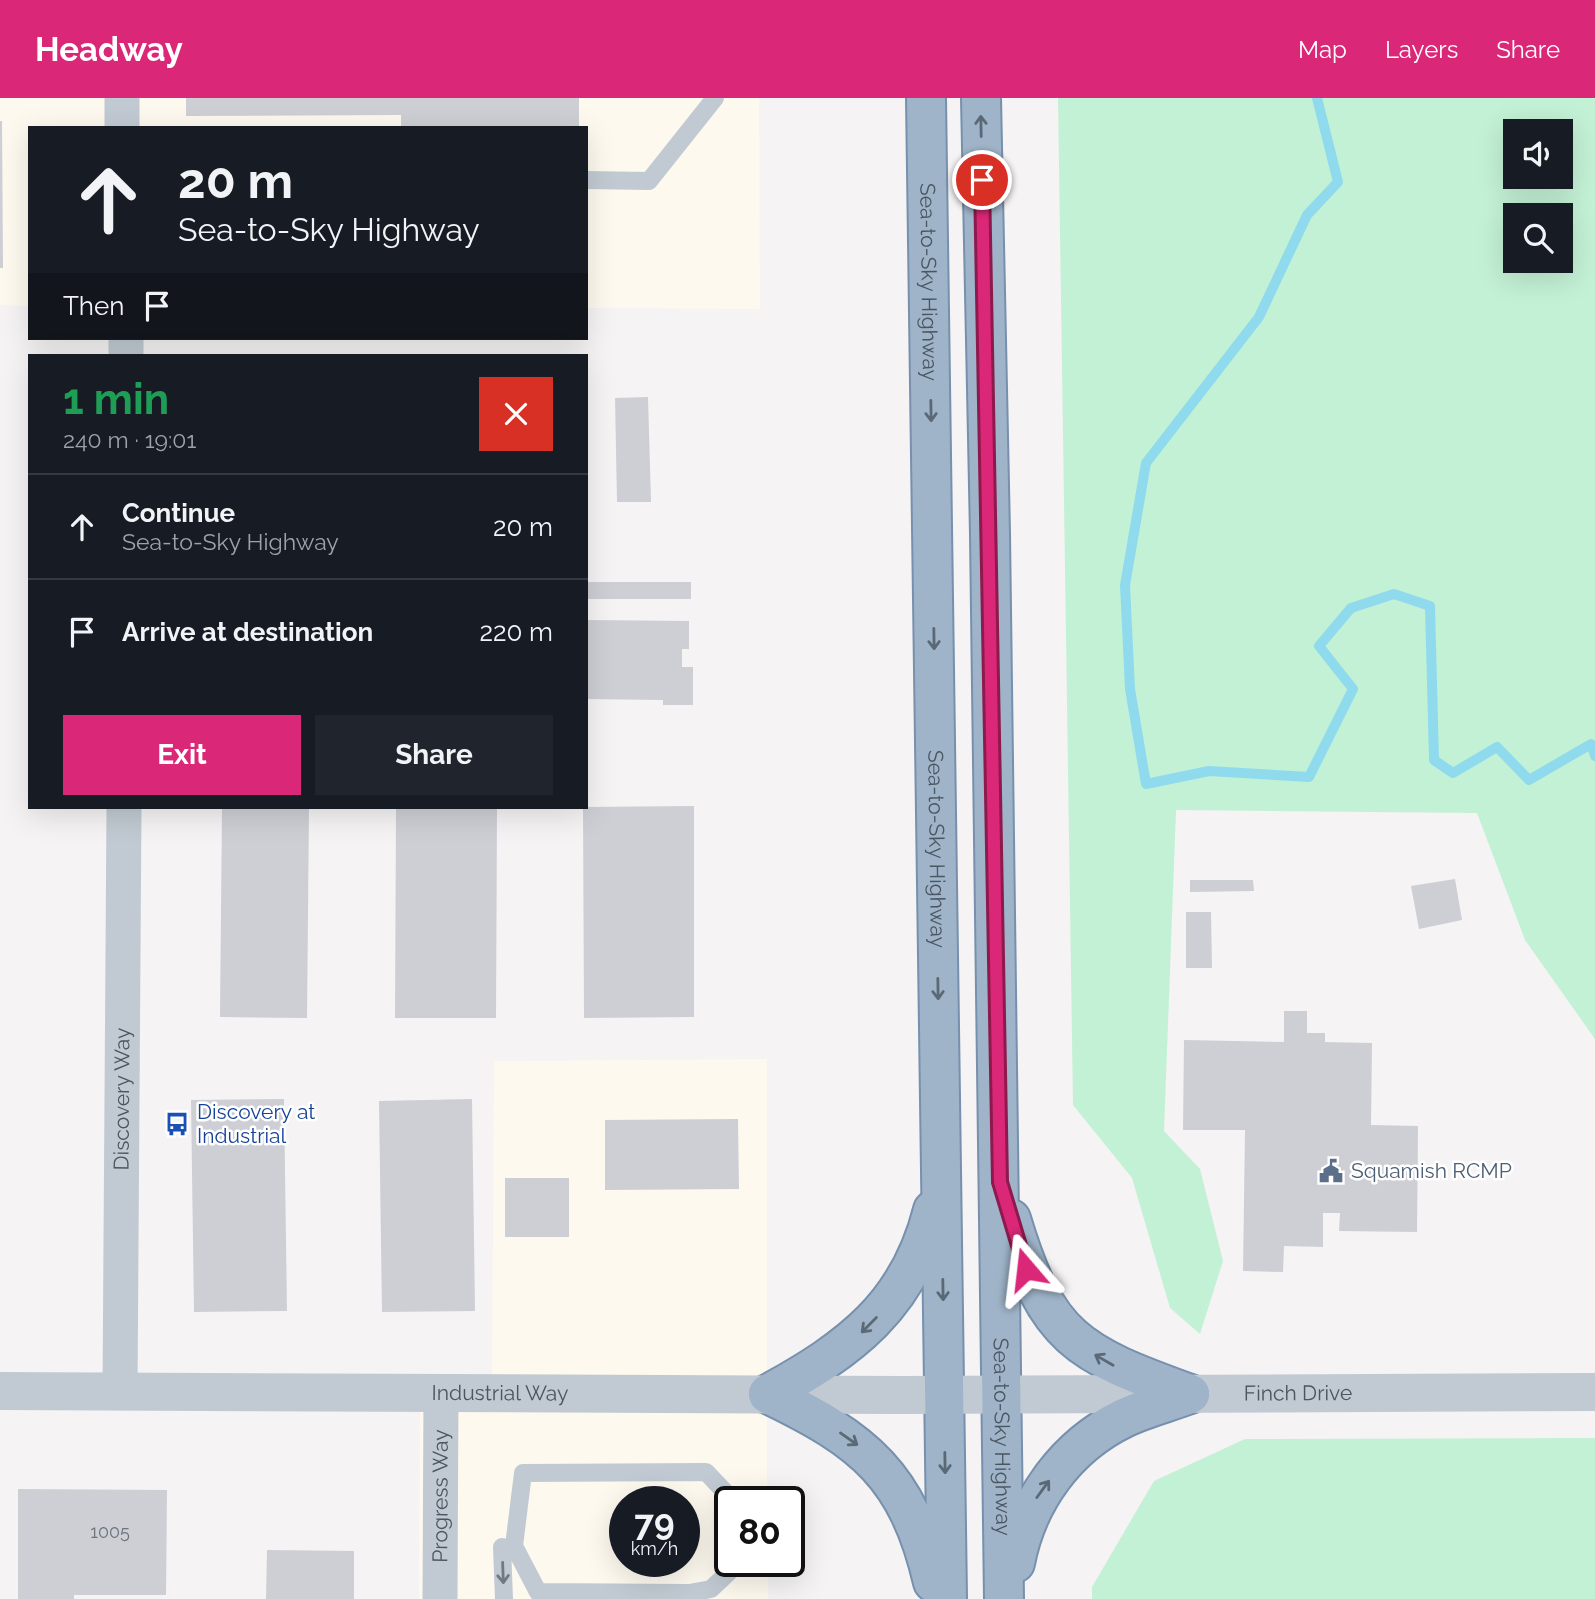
<!DOCTYPE html>
<html lang="en">
<head>
<meta charset="utf-8">
<style>
  body { margin:0; font-family:Raleway,sans-serif; background:#20242c; color:#f1f3f6; height:100vh; display:flex; flex-direction:column; font-size:26px; white-space:nowrap }
  * { box-sizing:border-box; margin:0 }
  p { font-size:23px; color:#9ea1a6 }
  .icon { flex:none; width:38px; height:38px; fill:none; stroke:currentColor; stroke-width:2; stroke-linecap:round; stroke-linejoin:round }
  .map { position:relative; flex:1; overflow:hidden }
  .panel { position:absolute; left:28px; top:256px; width:560px; height:455px; display:flex; flex-direction:column; background:#171b24; border-radius:0px; box-shadow:0 7px 28px #0002 }
  .panel>* { flex:none }
  .guide { position:absolute; left:28px; top:28px; width:560px; height:214px; border-radius:0px; box-shadow:0 7px 28px #0002; background:#171b24; color:#f1f3f6; overflow:hidden }
  .tools { position:absolute; left:1503px; top:21px; display:grid; gap:14px }
  .tools a { display:grid; place-items:center; width:70px; height:70px; border-radius:0px; background:#171b24; box-shadow:0 7px 28px #0002; font-size:35px }
  .speed { position:absolute; left:609px; top:1388px; display:flex; gap:14px; font-size:35px; font-weight:700; text-align:center }
  .speed>* { display:grid; place-content:center; width:91px; height:91px; border-radius:50%; background:#171b24; box-shadow:0 7px 28px #0002; line-height:1 }
  .speed small { font-size:18px; font-weight:400 }
  .speed .limit { border:4px solid #111; border-radius:10px; background:#fff; color:#111 }
  .pin { position:absolute; display:grid; place-items:center; width:60px; height:60px; color:#fff; margin:-30px; border:4px solid #fff; border-radius:50%; box-shadow:0 2px 7px #0007 }
  .me { position:absolute; width:77px; margin:-38px; rotate:343deg; stroke-linejoin:round; filter:drop-shadow(0 0 5px #0008) }
  .turn { display:flex; align-items:center; gap:24px; height:147px; padding:0 35px; font-size:32px }
  .turn .icon { width:91px; height:91px; stroke-width:2.5 }
  .turn b { display:block; font-size:49px; line-height:60px }
  .then { display:flex; align-items:center; height:66px; padding:0 35px; background:#0003; gap:14px; font-size:26px }
  .round { display:grid; place-items:center; flex:none; width:74px; height:74px; border-radius:0px; background:#20242c }
  .head { display:flex; align-items:center; justify-content:space-between; height:119px; padding:0 35px }
  h1 { font-size:42px; font-weight:700; line-height:52px; color:#1e9e55 }
  .action { display:flex; gap:14px; margin-top:auto; padding:14px 35px }
  .action a { flex:1; height:80px; border-radius:0px; background:#db2777; color:#fff; font-size:28px; font-weight:700; line-height:80px; text-align:center }
  .action a+a { background:#20242c; color:#f1f3f6 }
  ul { padding:0; list-style:none }
  li { display:flex; align-items:center; gap:21px; height:105px; padding:0 35px; border-top:2px solid #363941 }
  li div { flex:1 }
  li b { display:block; font-size:26px }
  li em { font-style:normal }
  header { display:flex; align-items:center; gap:42px; box-sizing:border-box; height:98px; padding:0 35px; background:#db2777; color:#fff }
  header strong { font-size:33px }
  nav { display:flex; gap:38px; margin-inline-start:auto; font-size:24px }
  .map>svg:first-child { display:block }
  .commercial { fill:#fdf9ef; fill-rule:evenodd }
  .green { fill:#c3f1d5; fill-rule:evenodd }
  .lines { fill:none; stroke-linecap:round; stroke-linejoin:round }
  .stream { stroke:#90daee; stroke-width:10 }
  .building { fill:#cdcfd5 }
  .trunk-casing { stroke:#7690ad; stroke-width:42 }
  .service { stroke:#c1cad2; stroke-width:18 }
  .minor { stroke:#c1cad2; stroke-width:35 }
  .tertiary { stroke:#c1cad2; stroke-width:38 }
  .trunk { stroke:#9fb4c9; stroke-width:38 }
  .oneway { stroke:#5b6976 }
  .oneway2 { stroke:#6e7983 }
  .route-casing { stroke:#8e194d; stroke-width:18 }
  .route { stroke:#db2777; stroke-width:12 }
  .labels { text-anchor:middle; stroke-width:5; stroke-linejoin:round; paint-order:stroke }
  .number-label { font-size:18px; fill:#6b747e }
  .street-label { font-size:21px; fill:#4a5661; stroke:#fff }
  .transit-label { font-size:21px; fill:#164399; stroke:#fff; text-anchor:start }
  .service-label { font-size:21px; fill:#4e5e75; stroke:#fff; text-anchor:start }
</style>
</head>
<body>
<header>
<strong>Headway</strong>
<nav><a>Map</a><a>Layers</a><a>Share</a></nav>
</header>
<div class="map">
<svg width="1595" height="1501" viewBox="0 0 1595 1501">
  <rect width="100%" height="100%" fill="#f5f3f3"/>
  <!-- commercial -->
  <path class="commercial" d="M0,0H759L760,211L586,210V30H30V208L0,207Z
    M767,961V1403L730,1404V1463H768V1501H419L420,1283L492,1279L494,963ZM625,1404H684V1463H625Z"/>
  <!-- green -->
  <path class="green" d="M1058,0H1595V941L1525,842L1477,715L1176,712L1164,1033L1200,1071L1223,1163L1200,1236L1170,1210L1132,1080L1073,1007ZM1516,33H1561V79H1516ZM1516,117H1561V163H1516Z
    M1595,1340V1501H1092V1489L1154,1383L1245,1341Z"/>
  <g class="lines">
    <!-- stream -->
    <path class="stream" d="M1317,0L1338,84L1307,117L1259,219L1146,365L1125,487L1130,591L1146,686L1209,673L1309,679L1353,591L1319,548L1351,510L1394,496L1430,508L1434,662L1453,675L1497,649L1529,682L1591,646L1595,658"/>
  </g>
  <!-- building -->
  <path class="building" d="M186,0H579V30H401V17L186,18Z
    M0,23H2L3,170H0Z
    M648,299L651,404H617L615,300Z
    M586,484H691V501H586Z
    M586,522L689,523V551H682V569H693V607H663V602L586,601Z
    M694,708V919L584,920L583,709Z
    M222,709H309L307,920L220,919Z
    M396,709H497L496,920H395Z
    M1455,781L1462,822L1419,831L1411,788Z
    M1190,782H1253L1254,793L1190,794Z
    M1186,814H1211L1212,870H1186Z
    M1284,913H1307V935H1325V944L1372,945L1371,1027L1418,1028L1417,1134L1339,1133L1340,1115H1323V1149L1284,1148L1283,1174L1243,1173L1245,1032H1183L1184,942L1284,944Z
    M284,1001L287,1213L194,1214L191,1002Z
    M472,1001L475,1213L382,1214L379,1003Z
    M738,1021L739,1091L605,1092V1022Z
    M505,1080H569V1139H505Z
    M18,1391L167,1392L166,1497H74V1501H18Z
    M267,1452L354,1453V1501H266Z"/>
  <g class="lines">
    <!-- trunk casing -->
    <g class="trunk-casing">
      <g id="trunk">
        <path id="s4" d="M926,0L947,1501"/>
        <path id="s5" d="M981,0L990,436L1004,1501"/>
        <path d="M1011,1121C1047,1241 1077,1255 1190,1296"/>
        <path d="M768,1296C850,1251 909,1208 933,1112"/>
        <path d="M768,1296C864,1342 908,1377 933,1484"/>
        <path d="M1015,1465C1027,1402 1066,1348 1124,1320C1145,1310 1169,1304 1190,1296"/>
      </g>
    </g>
    <!-- service -->
    <path class="service" d="M586,82L649,83L715,0
      M706,1374L726,1395L729,1474L711,1491L689,1495L538,1494L514,1448L523,1375Z
      M502,1449L504,1501"/>
    <!-- minor -->
    <g class="minor">
      <path d="M122,0V30"/>
      <path d="M126,240V257"/>
      <path id="s1" d="M120,1293L124,709"/>
      <path id="s2" d="M440,1501L441,1295"/>
    </g>
    <!-- tertiary -->
    <path class="tertiary" id="s3" d="M0,1293L902,1297L1595,1294"/>
    <!-- trunk -->
    <use href="#trunk" class="trunk"/>
  </g>
  <!-- one-way arrows -->
  <defs><path id="oneway-shaft" d="M-6 0H5M1.5-3L5.5 0L1.5 3" fill="none" stroke-width="1.6" stroke-linecap="round" stroke-linejoin="round" transform="scale(1.75)"/></defs>
  <g class="oneway">
    <use href="#oneway-shaft" transform="translate(981 28) rotate(-91)"/>
    <use href="#oneway-shaft" transform="translate(931 313) rotate(89)"/>
    <use href="#oneway-shaft" transform="translate(934 541) rotate(89)"/>
    <use href="#oneway-shaft" transform="translate(938 891) rotate(89)"/>
    <use href="#oneway-shaft" transform="translate(943 1192) rotate(89)"/>
    <use href="#oneway-shaft" transform="translate(869 1227) rotate(135)"/>
    <use href="#oneway-shaft" transform="translate(1104 1262) rotate(-150)"/>
    <use href="#oneway-shaft" transform="translate(849 1341) rotate(35)"/>
    <use href="#oneway-shaft" transform="translate(945 1365) rotate(89)"/>
    <use href="#oneway-shaft" transform="translate(1043 1391) rotate(-54)"/>
  </g>
  <use class="oneway2" href="#oneway-shaft" transform="translate(503 1475) rotate(88)"/>
  <g class="lines">
    <!-- route casing -->
    <g class="route-casing">
      <path id="route" d="M982,82L1000,1084L1026,1171"/>
    </g>
    <!-- route -->
    <use href="#route" class="route"/>
  </g>
  <!-- icons -->
  <defs>
    <g id="bus-bare" transform="scale(1.89)"><path d="M-5-6H5V4H4V6H2V4H-2V6H-4V4H-5ZM-3.5-4V0h7V-4ZM-3.5 1.2v1.5H-2V1.2ZM2 1.2v1.5H3.5V1.2Z" fill="#1a4fb4" stroke="#fff" stroke-width="2.5" paint-order="stroke"/></g>
    <g id="civic-bare" transform="scale(1.89)"><path d="M-.6-6.5H3V-4.5H.6V-3L4-1V1h2V6H-6V1h2V-1L-.6-3ZM-1.2 2.5V6h2.4V2.5Z" fill="#5c6f8a" stroke="#fff" stroke-width="2.5" paint-order="stroke"/></g>
  </defs>
  <g fill-rule="evenodd">
    <use href="#bus-bare" x="177" y="1026"/>
    <use href="#civic-bare" x="1331" y="1073"/>
  </g>
  <g class="labels">
    <!-- number labels -->
    <g class="number-label">
      <text x="110" y="1440">1005</text>
    </g>
    <!-- street labels -->
    <g class="street-label">
      <text dy="7" stroke="none"><textPath href="#s4" startOffset="184">Sea-to-Sky Highway</textPath></text>
      <text dy="7" stroke="none"><textPath href="#s4" startOffset="751">Sea-to-Sky Highway</textPath></text>
      <text dy="7" stroke="none"><textPath href="#s1" startOffset="292">Discovery Way</textPath></text>
      <text dy="7" stroke="none"><textPath href="#s3" startOffset="500">Industrial Way</textPath></text>
      <text dy="7" stroke="none"><textPath href="#s3" startOffset="1298">Finch Drive</textPath></text>
      <text dy="7" stroke="none"><textPath href="#s5" startOffset="1339">Sea-to-Sky Highway</textPath></text>
      <text dy="7" stroke="none"><textPath href="#s2" startOffset="103">Progress Way</textPath></text>
    </g>
    <!-- transit labels -->
    <g class="transit-label">
      <text x="197" y="1021">Discovery at<tspan x="197" dy="24">Industrial</tspan></text>
    </g>
    <!-- service labels -->
    <g class="service-label">
      <text x="1351" y="1080">Squamish RCMP</text>
    </g>
  </g>
</svg>
<div class="tools">
<a><svg class="icon" aria-label="sound" viewBox="0 0 24 24"><path d="M4 9h4l5-4v14l-5-4H4zM17 9q2 3 0 6"/></svg></a>
<a><svg class="icon" aria-label="search" viewBox="0 0 24 24"><circle cx="10" cy="10" r="6"/><path d="M15 15l6 6"/></svg></a>
</div>
<div class="speed"><div>79<small>km/h</small></div><div class="limit">80</div></div>
<div class="pin" style="left:982px;top:82px;background:#d93025"><svg class="icon" aria-label="arrive" viewBox="0 0 24 24"><path d="M6 21V4h12l-3 4 3 4H6"/></svg></div>
<svg class="me" style="left:1026px;top:1171px" viewBox="-20 -20 40 40"><path d="M0-17L14 15 0 8-14 15z" fill="#db2777" stroke="#fff" stroke-width="4"/></svg>
<div class="guide">
<div class="turn"><svg class="icon" aria-label="ahead" viewBox="0 0 24 24"><path d="M12 20V5M6 11l6-6 6 6"/></svg><div><b>20 m</b>Sea-to-Sky Highway</div></div>
<div class="then">Then<svg class="icon" aria-label="arrive" viewBox="0 0 24 24"><path d="M6 21V4h12l-3 4 3 4H6"/></svg></div>
</div>
<section class="panel">
<div class="head"><div><h1>1 min</h1><p>240 m · 19:01</p></div><a class="round" style="background:#d93025;color:#fff"><svg class="icon" aria-label="close" viewBox="0 0 24 24"><path d="M6 6l12 12M18 6L6 18"/></svg></a></div>
<ul>
<li><svg class="icon" aria-label="ahead" viewBox="0 0 24 24"><path d="M12 20V5M6 11l6-6 6 6"/></svg><div><b>Continue</b><p>Sea-to-Sky Highway</p></div><em>20 m</em></li>
<li><svg class="icon" aria-label="arrive" viewBox="0 0 24 24"><path d="M6 21V4h12l-3 4 3 4H6"/></svg><div><b>Arrive at destination</b></div><em>220 m</em></li>
</ul>
<div class="action"><a>Exit</a><a>Share</a></div>
</section>
</div>
</body>
</html>
